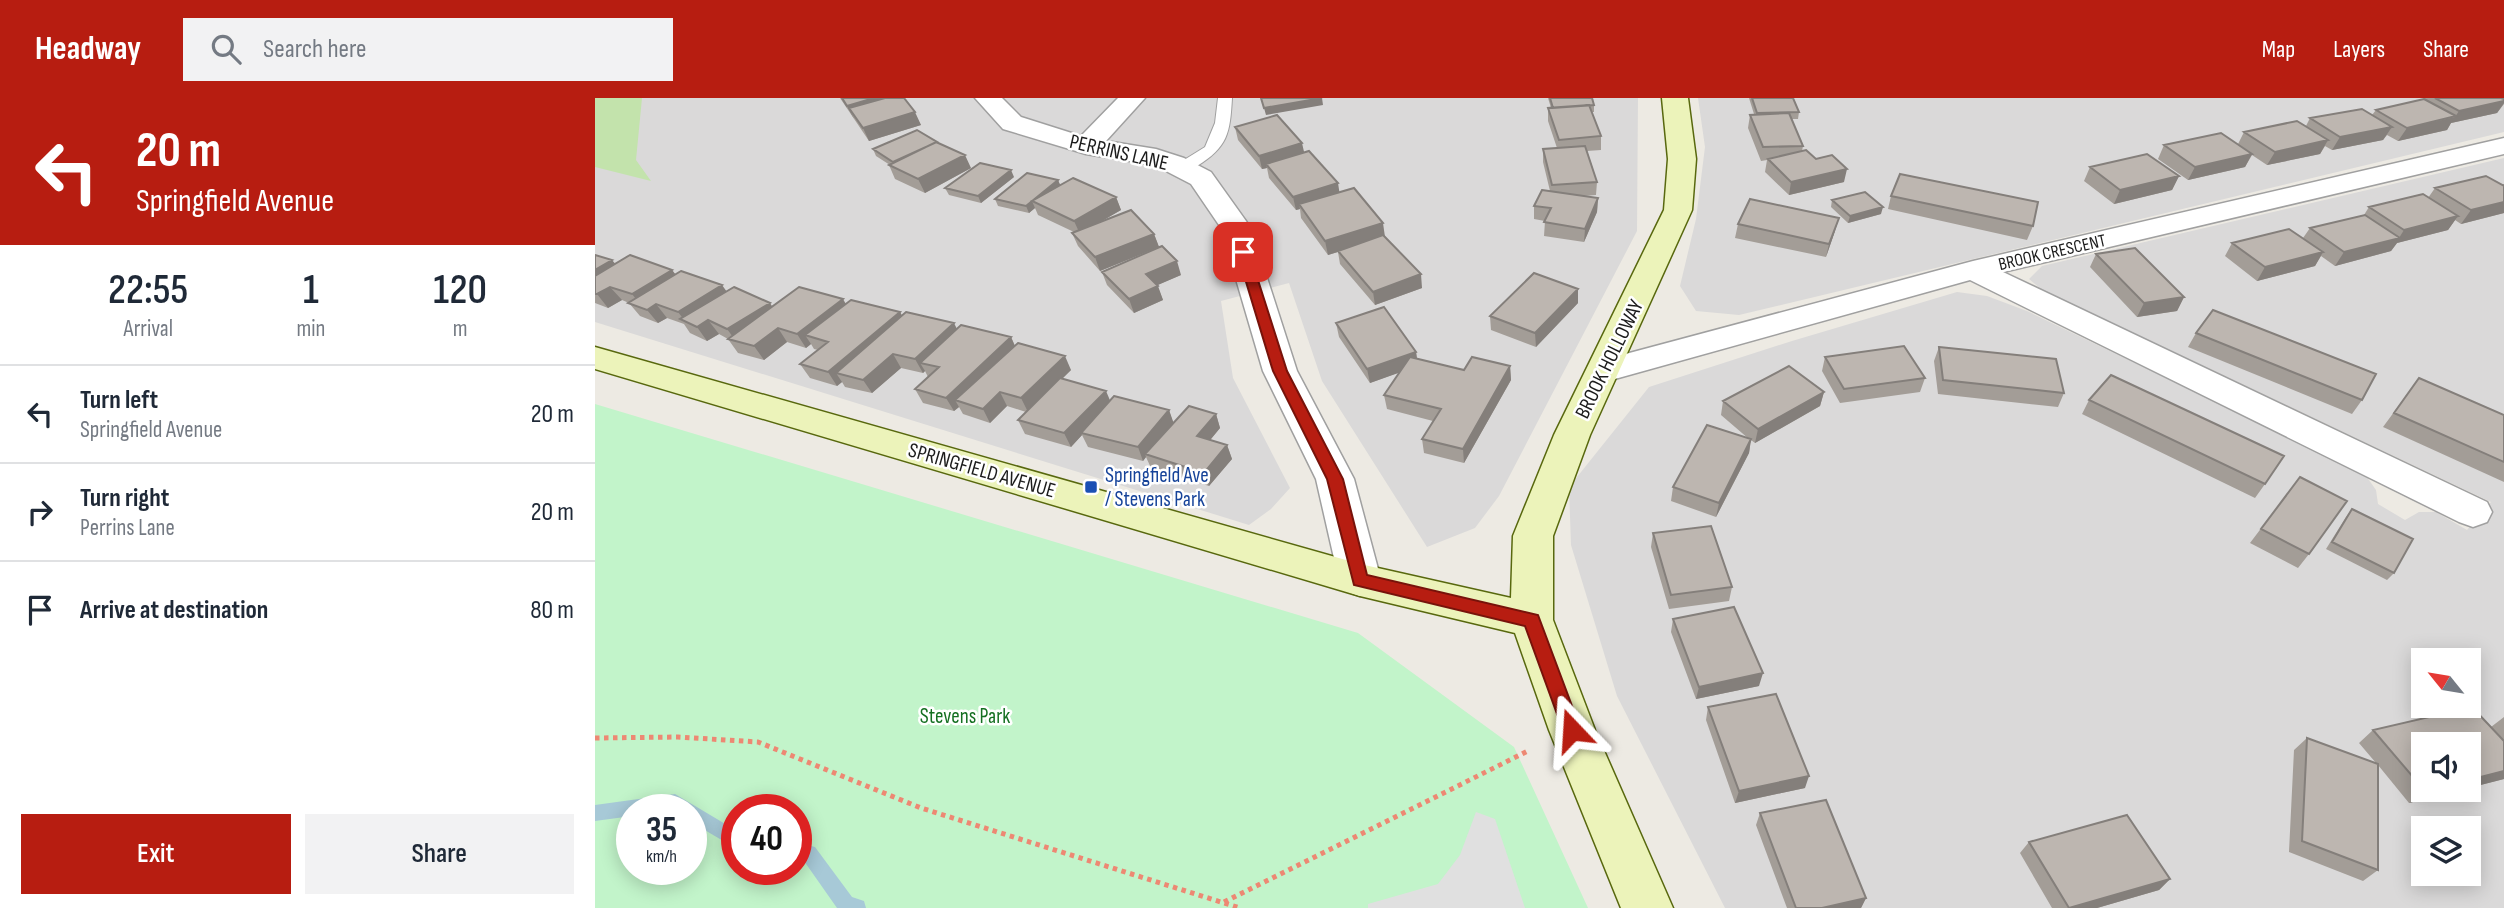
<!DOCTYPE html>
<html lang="en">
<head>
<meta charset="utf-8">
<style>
  body { margin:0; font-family:"Sofia Sans Condensed",sans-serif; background:#f2f2f3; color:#1f2937; height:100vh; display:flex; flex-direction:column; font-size:26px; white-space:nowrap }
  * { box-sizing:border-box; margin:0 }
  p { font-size:23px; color:#747a83 }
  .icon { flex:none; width:38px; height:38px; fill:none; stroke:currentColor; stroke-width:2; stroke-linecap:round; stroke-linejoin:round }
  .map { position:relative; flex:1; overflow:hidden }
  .side { display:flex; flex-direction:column; background:#fff; width:595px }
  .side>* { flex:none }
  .hud { background:#b71d11; color:#fff; overflow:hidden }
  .needle { width:46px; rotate:300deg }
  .controls { position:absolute; left:1816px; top:550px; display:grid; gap:14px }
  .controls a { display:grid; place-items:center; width:70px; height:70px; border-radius:0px; background:#fff; box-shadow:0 4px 18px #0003; font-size:35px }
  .speed { position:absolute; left:21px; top:696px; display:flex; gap:14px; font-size:35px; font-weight:700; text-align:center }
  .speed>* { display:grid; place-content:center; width:91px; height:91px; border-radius:50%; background:#fff; box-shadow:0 4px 18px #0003; line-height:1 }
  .speed small { font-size:18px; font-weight:400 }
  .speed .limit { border:10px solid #d22; background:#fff; color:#111 }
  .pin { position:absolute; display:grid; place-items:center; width:60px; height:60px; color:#fff; margin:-30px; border-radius:14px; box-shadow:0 4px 10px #0006 }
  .me { position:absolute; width:77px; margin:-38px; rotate:340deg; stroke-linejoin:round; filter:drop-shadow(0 0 5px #0008) }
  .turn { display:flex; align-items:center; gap:24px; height:147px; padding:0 21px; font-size:32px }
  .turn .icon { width:91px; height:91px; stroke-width:2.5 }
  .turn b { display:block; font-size:49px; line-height:60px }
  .eta { display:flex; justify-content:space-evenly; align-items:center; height:119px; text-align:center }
  .eta b { font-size:42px; font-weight:600; line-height:49px }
  .button { display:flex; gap:14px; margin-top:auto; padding:14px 21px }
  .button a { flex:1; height:80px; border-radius:0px; background:#b71d11; color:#fff; font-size:28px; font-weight:600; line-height:80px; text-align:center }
  .button a+a { background:#f2f2f3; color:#1f2937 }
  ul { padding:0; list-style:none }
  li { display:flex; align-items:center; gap:21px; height:98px; padding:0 21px; border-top:2px solid #e0e1e3 }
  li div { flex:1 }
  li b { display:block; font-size:26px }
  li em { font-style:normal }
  header { display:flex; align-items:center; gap:42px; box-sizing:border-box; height:98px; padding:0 35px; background:#b71d11; color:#fff }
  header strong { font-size:33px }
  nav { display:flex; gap:38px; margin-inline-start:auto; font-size:24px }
  .search { width:490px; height:63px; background:#f2f2f3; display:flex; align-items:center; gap:18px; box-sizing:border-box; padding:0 24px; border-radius:0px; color:#747a83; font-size:26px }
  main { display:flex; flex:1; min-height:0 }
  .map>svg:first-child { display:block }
  .residential { fill:#dad9d9; fill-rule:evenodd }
  .grass { fill:#c3e3ac }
  .park { fill:#c2f4ca; fill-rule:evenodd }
  .parking { fill:#e0e0e0 }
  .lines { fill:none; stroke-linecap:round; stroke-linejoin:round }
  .stream { fill:#a7c9d7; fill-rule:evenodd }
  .lane-casing { stroke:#a0a0a0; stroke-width:2 }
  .street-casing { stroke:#a0a0a0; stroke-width:3 }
  .secondary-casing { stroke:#58680e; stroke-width:3 }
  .path { stroke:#ed8873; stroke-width:5; stroke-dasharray:4.5 4.5; stroke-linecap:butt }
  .lane { fill:#fff; fill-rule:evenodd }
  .street { fill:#fff; fill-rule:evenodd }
  .secondary { fill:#ecf3ba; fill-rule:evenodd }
  .wall { fill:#a39d97 }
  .shaded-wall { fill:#847f7b }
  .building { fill:#bdb6b0; stroke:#847f7b; stroke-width:2 }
  .route { fill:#b71d11; stroke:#77130b; stroke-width:2 }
  .transit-dot { fill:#1a4fb4; stroke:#fff; stroke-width:2.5 }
  .labels { text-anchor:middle; stroke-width:5; stroke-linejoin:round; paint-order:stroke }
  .far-street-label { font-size:18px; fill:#1c1c1c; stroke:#fff }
  .street-label { font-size:21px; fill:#1c1c1c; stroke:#fff }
  .transit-label { font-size:21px; fill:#164399; stroke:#fff; text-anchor:start }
  .park-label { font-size:21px; fill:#157022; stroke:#fff }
</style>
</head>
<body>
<header>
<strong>Headway</strong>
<div class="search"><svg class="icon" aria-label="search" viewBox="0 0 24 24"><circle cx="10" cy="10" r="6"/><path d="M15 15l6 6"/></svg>Search here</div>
<nav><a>Map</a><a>Layers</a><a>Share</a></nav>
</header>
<main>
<section class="side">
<div class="hud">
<div class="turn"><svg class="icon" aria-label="left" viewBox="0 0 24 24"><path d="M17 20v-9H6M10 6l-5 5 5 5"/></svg><div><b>20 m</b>Springfield Avenue</div></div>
</div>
<div class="eta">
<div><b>22:55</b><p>Arrival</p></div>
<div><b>1</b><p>min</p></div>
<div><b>120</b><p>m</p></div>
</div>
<ul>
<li><svg class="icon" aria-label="left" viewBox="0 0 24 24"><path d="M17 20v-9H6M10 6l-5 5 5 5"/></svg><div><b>Turn left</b><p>Springfield Avenue</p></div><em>20 m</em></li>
<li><svg class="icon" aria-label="right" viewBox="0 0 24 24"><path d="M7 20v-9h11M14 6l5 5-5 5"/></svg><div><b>Turn right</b><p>Perrins Lane</p></div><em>20 m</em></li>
<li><svg class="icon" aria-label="arrive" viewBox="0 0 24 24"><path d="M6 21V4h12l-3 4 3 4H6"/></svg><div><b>Arrive at destination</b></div><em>80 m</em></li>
</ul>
<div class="button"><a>Exit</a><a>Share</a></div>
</section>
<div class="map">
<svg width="1909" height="810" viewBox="0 0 1909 810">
  <rect width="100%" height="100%" fill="#edeae3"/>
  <!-- residential -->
  <path class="residential" d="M0,0H1043L1042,133L904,398L880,430L832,449L727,283L694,185L626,203L638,280L695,390L676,411L654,427L0,224Z
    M1103,0H1909V34L1144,217L1101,213L1085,188L1101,121L1110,49Z
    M1909,60V810H1130L1022,598L976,447L974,389L1054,289L1197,243L1362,194L1392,198L1432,213L1769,375L1781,392L1783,406L1810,422L1824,414H1841L1872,432L1896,404L1446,191L1434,181L1447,168ZM1829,562H1874V607H1829ZM1829,646H1874V691H1829ZM1829,730H1874V775H1829Z"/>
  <!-- grass -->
  <path class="grass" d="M0,0H47L41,62L56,83L0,69Z"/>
  <!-- park -->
  <path class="park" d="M0,306L763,535L919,649L993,810H0ZM37,712H96V772H37ZM142,712H201V772H142Z"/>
  <!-- parking -->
  <path class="parking" d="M881,714L900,721L930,810H773V806L843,786L865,757Z"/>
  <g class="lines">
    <!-- stream -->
    <path class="stream" d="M80,696L142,733V751L96,724V712H37V718L0,723V707Z
      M201,744L220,749L257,799L269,803L271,810H242L209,763L201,762Z"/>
    <!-- lane casing -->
    <g class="lane-casing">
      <path id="lane" d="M623,0H637C635,35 633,49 602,68C594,73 590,76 581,73L579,70L581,67L610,49L620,25Z"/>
    </g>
    <!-- street casing -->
    <g class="street-casing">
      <path id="street" d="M380,0H407L426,19L486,38L523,0H550L511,43L561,51L589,60L616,74L656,130L702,273L759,381L786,482L779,493L765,498L751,493L744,482L721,381L668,273L626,130L596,86L569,72L547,65L491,56L408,31Z
        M1909,40V56L1408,174L1892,404L1897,414L1892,424L1878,429L1864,424L1375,182L1009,284L997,281L992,273L997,265L1378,163Z"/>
    </g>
    <!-- secondary casing -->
    <g class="secondary-casing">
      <path id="secondary" d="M1067,0H1093L1101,61L1097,112L995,337L958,438V522L1000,632L1078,810H1026L954,632L920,535L765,498L0,271V249L765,466L916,500L918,438L959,337L1069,112L1073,61Z"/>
    </g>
    <!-- path -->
    <path class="path" d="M0,640L83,639L163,644L326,710L645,810
      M629,804L935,652"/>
    <!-- lane -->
    <use href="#lane" class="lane"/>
    <!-- street -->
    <use href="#street" class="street"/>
    <!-- secondary -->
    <use href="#secondary" class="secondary"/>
  </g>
  <!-- wall -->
  <path class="wall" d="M245,0H309L326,27L274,43Z
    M953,0H997L999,7V14H996L1006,38V52L992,53L1002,84L1001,97L989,98L1003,100L1002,114L989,144L949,138L950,123L939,121V108L955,93L948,64V51L962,50L953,23V10H956Z
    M1154,0H1198L1204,14L1203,21H1196L1208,48L1207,53L1249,84L1194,97L1170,74L1172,62L1166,63L1153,30L1155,17L1159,16Z
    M1830,0H1909V6L1902,15L1856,25L1852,32L1803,43L1792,37L1788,42L1737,52L1730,48L1725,56L1672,67L1657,57L1650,69L1593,82L1563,61L1569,47L1643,46L1649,34L1711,28L1715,20L1777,17L1781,12L1829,1Z
    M640,29L709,55L744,94L790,138L827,190L780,207L745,166L743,154L733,157L706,120L705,111L701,112L674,80L672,70L667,71L643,42Z
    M278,51L376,70L330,95L300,81L294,67H295L281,58Z
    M1495,69L1584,78L1577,92L1519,106L1489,83Z
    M419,79L386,105L354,97L350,90Z
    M463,82L465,87L521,99L526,112L506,123L559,136L564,149L505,173L483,148L477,135L479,134L443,117L440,110L434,115L403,108L400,101Z
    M1909,86V115L1866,126L1860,122L1853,132L1802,145L1796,153L1740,168L1726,158L1720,168L1662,183L1630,158L1637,145L1708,140L1715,130L1769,117L1774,109L1833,100L1840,90Z
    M1296,98L1438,128L1432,142L1293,111Z
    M1237,102L1286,116L1253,125L1236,109Z
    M1143,126L1240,133L1231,159L1140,140Z
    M1501,156L1589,199L1582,213L1542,219L1495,169Z
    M0,157L21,166L77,172L80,176L178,209L250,206L305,214L307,218L362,231L416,239L420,248L476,272L467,281L515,303L574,312L578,325L621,316L625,330L615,342L632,347L637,361L614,388L556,370L551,359L548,363L493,349L487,337L476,349L430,336L423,322L431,314L412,308L395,325L368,316L364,309L359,313L328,305L320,291L333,279L330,273L328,275L306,270L277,295L250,289L247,284L242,288L215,280L205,266L223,252L219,251L216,246L211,250L192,244L169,262L143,255L133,241L124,236L112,243L95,235L89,226L72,220L63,225L45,218L34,205L27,202L13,210L0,205Z
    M507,174L586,177L562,187L568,202L539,215L512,187Z
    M983,191V205L941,249L896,232L895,218Z
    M741,225L821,254L822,261L869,272L915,268L916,282L869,365L829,355L827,341L838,323L792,311L789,297L805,274L775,285L744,239Z
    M1601,235L1767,302L1757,316L1593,249Z
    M1344,249L1469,295L1463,309L1343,296L1339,263Z
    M1230,259L1330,280L1325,294L1245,305L1227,273Z
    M1824,280L1909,317V384L1788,329Z
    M1229,294L1225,308L1160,345L1156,342L1154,355L1121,419L1076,403L1078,389L1154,341L1126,317L1128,303Z
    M1494,302L1670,386L1660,400L1487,316Z
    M1705,379L1714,456L1703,470L1655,445Z
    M1757,411L1799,475L1792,482L1731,451L1751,419Z
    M1058,435L1137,489L1134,503L1074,511L1056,449Z
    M1078,521L1164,588L1101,601L1076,534Z
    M1113,609L1210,690L1140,705L1111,622Z
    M1909,619V681L1814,705L1783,667V772L1768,783L1694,754L1699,652L1712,640L1781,665L1764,645L1778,632L1896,629Z
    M1165,715L1271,800L1266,810H1192L1161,727Z
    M1434,744L1575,781L1564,792L1502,810H1457L1425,755Z"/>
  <!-- shaded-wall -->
  <path class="shaded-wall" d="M279,0H307L254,10L259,21L252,8Z
    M727,0L728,7L671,17L669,10Z
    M1909,3V5L1902,15L1856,25L1852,32L1803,43L1812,30L1860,19L1864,13Z
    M320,14L326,27L274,43L268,30Z
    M1797,29L1788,42L1737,52L1745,39Z
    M1733,42L1725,56L1672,67L1680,54Z
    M707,45L710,58L671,66L672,70L667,71L664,58Z
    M1657,56L1650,69L1593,82L1600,69Z
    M370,57L376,70L330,95L323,81Z
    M1252,71L1249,84L1194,97L1196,84Z
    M416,72L419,79L386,105L383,98Z
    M1584,78L1577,92L1519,106L1525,92Z
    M463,82L466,89L437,103L440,110L434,115L431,108Z
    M743,85L745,98L704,106L705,111L701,112L698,99Z
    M521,99L526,112L485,136L479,123Z
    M1003,100L1002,114L989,144L990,131Z
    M1909,104V115L1866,126L1876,112Z
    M1288,109L1286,116L1253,125L1255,118Z
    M1863,118L1853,132L1802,145L1796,153L1740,168L1749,154L1804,140L1809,132Z
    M1244,120L1240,133L1231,159L1234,146Z
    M788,125L790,139L733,157L730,143Z
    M559,136L564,149L505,173L500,159Z
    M1728,154L1720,168L1662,183L1670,169Z
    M17,162L23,169L0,183V172Z
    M582,163L586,177L556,190L551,176Z
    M77,172L87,185L48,210L37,196Z
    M826,176L827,190L780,207L778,194Z
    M127,187L137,201L90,223L83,214Z
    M563,188L568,202L539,215L534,201Z
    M15,189L27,202L13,210L2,196Z
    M983,191V205L941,249L940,235Z
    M1589,199L1582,213L1542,219L1549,205Z
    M248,201L256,215L210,237L216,246L211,250L202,236Z
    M175,205L184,219L141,243L132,231Z
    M61,206L72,220L63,225L52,212Z
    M305,214L313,228L241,275L247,284L242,288L233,274Z
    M113,222L124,236L112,243L102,229Z
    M359,225L366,239L325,265L330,273L328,275L320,261Z
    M183,230L192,244L169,262L159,248Z
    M416,239L422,253L360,302L364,309L359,313L351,300Z
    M821,254L823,268L775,285L772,271Z
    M298,256L306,270L277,295L268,282Z
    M470,258L476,272L433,314L426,300Z
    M915,268L916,282L869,365L868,351Z
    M511,293L517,307L486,335L487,337L476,349L469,335Z
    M405,294L412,308L395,325L388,311Z
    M1229,294L1225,308L1160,345L1163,331Z
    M574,312L579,326L550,356L551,359L548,363L543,349Z
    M621,316L625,330L607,352L602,338Z
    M1156,341L1154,355L1121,419L1124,405Z
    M632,347L637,361L614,388L609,375Z
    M1168,575L1164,588L1101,601L1104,589Z
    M1909,673V681L1874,690V682Z
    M1214,678L1210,690L1140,705L1144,693Z
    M1837,691H1868L1814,705L1830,693Z
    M1575,781L1564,792L1502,810H1475Z
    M1271,800L1266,810H1227Z"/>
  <!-- building -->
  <path class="building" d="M247,0H279L252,8Z
    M290,0H309L320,14L268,30L254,10Z
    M666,0H727L669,10Z
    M955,0H997L999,7L958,10Z
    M1157,0H1198L1204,14L1162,15Z
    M1840,0H1906L1909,1V3L1864,13Z
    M1829,1L1861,18L1812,30L1781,12Z
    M994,7L1006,38L964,42L953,10Z
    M1767,11L1797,29L1745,39L1715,20Z
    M1194,15L1208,48L1168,49L1155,17Z
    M682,17L707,45L664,58L640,29Z
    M1702,23L1733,42L1680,54L1649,34Z
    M322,32L342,44L298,64L278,51Z
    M1626,35L1657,56L1600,69L1569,47Z
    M341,44L370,57L323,81L294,67Z
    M990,48L1002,84L957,87L948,51Z
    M1211,52L1221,61L1237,57L1252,71L1196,84L1173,61Z
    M714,53L743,85L698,99L671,66Z
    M1552,56L1584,78L1525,92L1495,69Z
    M385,65L416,72L383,98L350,90Z
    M432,75L463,82L431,108L400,101Z
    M1305,76L1443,104L1438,128L1296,98Z
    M1891,78L1909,88V104L1876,112L1840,90Z
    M478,80L521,99L479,123L437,103Z
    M759,90L788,125L730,143L704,106Z
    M947,92L1003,100L990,131L949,124L956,110L939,108Z
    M1270,94L1288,109L1255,118L1237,102Z
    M1828,96L1863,118L1809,132L1774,109Z
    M1155,101L1244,120L1234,146L1143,126Z
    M536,112L559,136L500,159L477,135Z
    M1770,117L1805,140L1749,154L1715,130Z
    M1694,131L1728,154L1670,169L1637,145Z
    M788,137L826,176L778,194L743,153Z
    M567,148L582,163L551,176L563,188L534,201L507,174Z
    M1540,150L1589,199L1549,205L1501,156Z
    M0,157L17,162L0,172Z
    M35,157L77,172L37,196L15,189L2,196H0V178Z
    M86,173L127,187L83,214L61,206L52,212L33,205Z
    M939,175L983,191L940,235L895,218Z
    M139,189L175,205L132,231L113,222L102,229L85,221Z
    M204,189L248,201L202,236L183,230L159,248L133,241Z
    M256,202L305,214L233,274L205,266L233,244L210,237Z
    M789,209L821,254L772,271L741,225Z
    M1618,212L1781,276L1767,302L1601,235Z
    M311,214L359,225L320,261L298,256L268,282L241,275Z
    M366,227L416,239L351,300L320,291L344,269L325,265Z
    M423,245L470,258L426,300L405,294L388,311L360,302Z
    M1309,248L1330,280L1249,291L1230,259Z
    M1344,249L1461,261L1469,295L1348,282Z
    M815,259L869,272L877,259L915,268L868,351L827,341L846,311L789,297Z
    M1194,268L1229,294L1163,331L1128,303Z
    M1516,277L1689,358L1670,386L1494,302Z
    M465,280L511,293L469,335L423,322Z
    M1824,280L1909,317V364L1799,315Z
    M519,298L574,312L543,349L486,335Z
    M594,308L621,316L602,338L632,347L609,375L550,356Z
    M1112,327L1156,341L1124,405L1078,389Z
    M1705,379L1752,403L1714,456L1666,431Z
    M1757,411L1818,441L1799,475L1737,444Z
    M1116,428L1137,489L1076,497L1058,435Z
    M1139,509L1168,575L1104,589L1078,521Z
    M1181,596L1214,678L1144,693L1113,609Z
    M1877,609L1909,643V673L1874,682V646H1829V691H1837L1830,693L1778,632Z
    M1712,640L1783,666V772L1707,743Z
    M1231,702L1271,800L1227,810H1201L1165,715Z
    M1532,717L1575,781L1474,810L1434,744Z"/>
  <!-- route -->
  <path class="route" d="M648,150L654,154L692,273L748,381L772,477L943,517L986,632L984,638L977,640L970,638L930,528L759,487L732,381L678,273L642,154Z"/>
  <!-- markers -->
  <rect class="transit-dot" x="489" y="382" width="14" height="14" rx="3.5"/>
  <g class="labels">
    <!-- far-street labels -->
    <g class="far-street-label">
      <text transform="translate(1457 154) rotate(-13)" y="6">BROOK CRESCENT</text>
    </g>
    <!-- street labels -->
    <g class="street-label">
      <text transform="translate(524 54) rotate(13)" y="7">PERRINS LANE</text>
      <text transform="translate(1014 261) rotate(-64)" y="7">BROOK HOLLOWAY</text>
      <text transform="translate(387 372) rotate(16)" y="7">SPRINGFIELD AVENUE</text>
    </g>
    <!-- transit labels -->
    <g class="transit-label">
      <text x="510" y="384">Springfield Ave<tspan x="510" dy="24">/ Stevens Park</tspan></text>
    </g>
    <!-- park labels -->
    <g class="park-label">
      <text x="370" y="625">Stevens Park</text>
    </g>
  </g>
</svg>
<div class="controls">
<a><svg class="needle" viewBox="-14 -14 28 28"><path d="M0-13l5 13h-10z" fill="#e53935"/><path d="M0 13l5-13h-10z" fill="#747a83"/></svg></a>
<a><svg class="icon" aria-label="sound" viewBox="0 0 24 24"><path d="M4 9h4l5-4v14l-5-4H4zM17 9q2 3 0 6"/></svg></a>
<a><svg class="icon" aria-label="layers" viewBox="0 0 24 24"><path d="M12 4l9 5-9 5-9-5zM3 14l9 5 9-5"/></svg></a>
</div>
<div class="speed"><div>35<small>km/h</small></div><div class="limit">40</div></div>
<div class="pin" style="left:648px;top:154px;background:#d93025"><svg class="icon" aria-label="arrive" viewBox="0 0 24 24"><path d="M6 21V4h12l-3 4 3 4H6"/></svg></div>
<svg class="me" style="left:977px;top:632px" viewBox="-20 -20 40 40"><path d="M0-17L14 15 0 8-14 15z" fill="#b71d11" stroke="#fff" stroke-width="4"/></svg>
</div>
</main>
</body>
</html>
